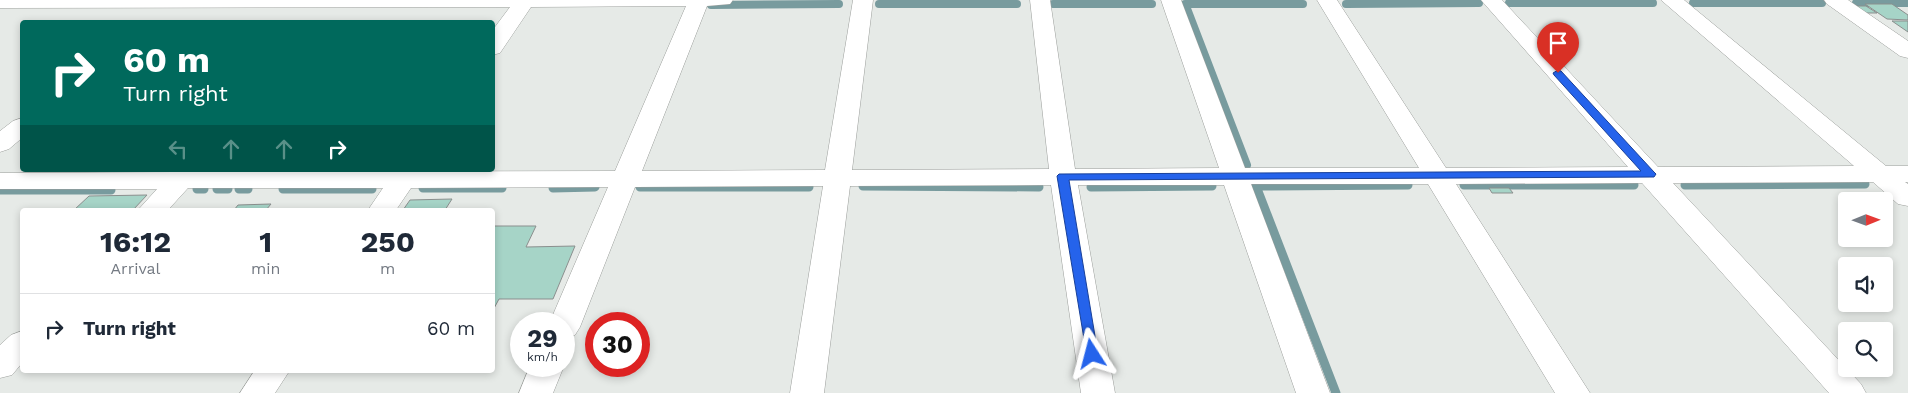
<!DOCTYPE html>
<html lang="en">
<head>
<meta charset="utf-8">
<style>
  body { margin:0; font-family:"Work Sans",sans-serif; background:#f6f6f7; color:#1f2937; height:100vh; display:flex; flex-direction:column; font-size:19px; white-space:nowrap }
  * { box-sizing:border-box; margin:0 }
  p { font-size:16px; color:#747a83 }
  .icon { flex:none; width:28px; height:28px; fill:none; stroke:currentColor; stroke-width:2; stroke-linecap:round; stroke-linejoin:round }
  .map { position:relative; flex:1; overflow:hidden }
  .details { position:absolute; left:20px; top:208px; width:475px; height:165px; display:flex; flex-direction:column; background:#fff; border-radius:5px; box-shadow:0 2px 8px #0003 }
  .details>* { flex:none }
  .guide { position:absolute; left:20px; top:20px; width:475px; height:152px; border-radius:5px; box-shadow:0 2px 8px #0003; background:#00695c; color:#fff; overflow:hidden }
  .needle { width:32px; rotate:89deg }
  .tools { position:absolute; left:1838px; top:192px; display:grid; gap:10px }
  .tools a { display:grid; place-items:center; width:55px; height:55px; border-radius:5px; background:#fff; box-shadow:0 2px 8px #0003; font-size:25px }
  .speed { position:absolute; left:510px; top:312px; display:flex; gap:10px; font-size:25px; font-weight:700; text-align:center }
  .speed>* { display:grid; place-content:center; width:65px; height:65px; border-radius:50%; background:#fff; box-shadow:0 2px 8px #0003; line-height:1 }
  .speed small { font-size:12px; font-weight:400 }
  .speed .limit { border:8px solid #d22; background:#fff; color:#111 }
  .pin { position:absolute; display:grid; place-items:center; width:42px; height:42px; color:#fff; margin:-51px -21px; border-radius:50% 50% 50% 0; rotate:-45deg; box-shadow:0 0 5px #0007 }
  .pin .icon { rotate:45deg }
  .me { position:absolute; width:55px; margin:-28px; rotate:351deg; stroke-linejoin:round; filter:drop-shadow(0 0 4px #0008) }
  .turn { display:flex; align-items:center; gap:18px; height:105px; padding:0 20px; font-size:22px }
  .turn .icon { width:65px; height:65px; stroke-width:2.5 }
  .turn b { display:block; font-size:35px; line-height:42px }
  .lanes { display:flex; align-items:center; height:48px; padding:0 20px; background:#0003; justify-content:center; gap:25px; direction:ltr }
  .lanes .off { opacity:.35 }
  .eta { display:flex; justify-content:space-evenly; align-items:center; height:85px; text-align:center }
  .eta b { font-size:30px; font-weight:700; line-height:35px }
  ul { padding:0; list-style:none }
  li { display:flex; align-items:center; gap:15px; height:70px; padding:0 20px; border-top:1px solid #e0e1e3 }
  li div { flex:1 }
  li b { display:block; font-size:19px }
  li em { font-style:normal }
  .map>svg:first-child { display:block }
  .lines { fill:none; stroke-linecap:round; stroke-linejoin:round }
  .stream-far1 { stroke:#789b9e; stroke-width:8 }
  .stream { stroke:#789b9e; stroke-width:9 }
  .building { fill:#a6d4c7; stroke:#8b8f8e }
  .minor-casing { stroke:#9b9e9b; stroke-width:1 }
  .minor { fill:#fff; fill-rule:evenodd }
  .route { fill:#2563eb; stroke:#184099 }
</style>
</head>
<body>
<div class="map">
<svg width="1908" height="393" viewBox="0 0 1908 393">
  <rect width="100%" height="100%" fill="#e6eae7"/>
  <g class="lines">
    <!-- stream-far1 -->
    <path class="stream-far1" d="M1509,3H1653
      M1693,3H1822
      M1856,3H1908
      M879,4H1017
      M1053,4H1152
      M1185,4H1303
      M1346,4L1479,3
      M711,5L839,4
      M1186,6L1247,165"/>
    <!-- stream -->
    <path class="stream" d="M1464,185H1634
      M1685,185L1865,184
      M863,186L1039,187
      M640,187H809
      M1091,187L1212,186
      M423,188H502
      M553,188L595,187
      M197,189H204
      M217,189H228
      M239,189H248
      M283,189H372
      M0,190H111
      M1336,393L1256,186L1408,185"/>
  </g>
  <!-- building -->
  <path class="building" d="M1865,4H1892L1908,15V20L1887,19Z
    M1853,6H1866L1877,13H1864Z
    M1892,21H1908V32Z
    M1489,188H1509L1513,193H1492Z
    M147,195L133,210H74L89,196Z
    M452,199L445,210H403L410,200Z
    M271,204L266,210H234L238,205Z
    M492,226H536L526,247L575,246L553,299H499L492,312Z"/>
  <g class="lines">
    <!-- minor casing -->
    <g class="minor-casing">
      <path id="minor" d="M0,0H733L730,4L707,6L642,171L825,170L853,0H873L852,170L1049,169L1030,0H1050L1075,169L1219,168L1161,0H1181L1245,168H1419L1317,0H1337L1446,168L1628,167L1481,0H1502L1658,167L1854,166L1661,0H1684L1886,166H1908V182H1905L1908,184V206L1898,204L1873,182L1673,183L1861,384L1866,393H1829L1642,183L1456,184L1590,393H1555L1428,184H1251L1330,393H1296L1224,185H1078L1115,393H1081L1051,185L850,186L824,393H790L823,186L635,187L580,327L575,335L564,338V324H549L608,187L411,188L396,210H368L383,188H188L168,210H138L157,189H0V173L174,172L176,170H199L201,172L615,171L686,6L531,7L500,53L492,55V31L510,7L0,8Z
        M1824,0H1848L1908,41V58L1900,56L1827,4Z
        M22,118V138L9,149L0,152V131L13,121Z
        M22,331V363L12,375L0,378V345L11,335Z
        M530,366H564L553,393H519Z
        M255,370H290L275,393H240Z"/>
    </g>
    <!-- minor -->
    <use href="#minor" class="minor"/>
  </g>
  <!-- route -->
  <path class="route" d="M1558,70L1561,71L1654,172L1656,174L1654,177L1069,180L1098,354L1096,357H1087L1057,176L1059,174L1641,171L1554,75L1553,73Z"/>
</svg>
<div class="tools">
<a><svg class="needle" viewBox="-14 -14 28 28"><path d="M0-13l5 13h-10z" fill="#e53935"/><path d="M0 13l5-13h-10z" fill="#747a83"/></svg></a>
<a><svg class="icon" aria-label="sound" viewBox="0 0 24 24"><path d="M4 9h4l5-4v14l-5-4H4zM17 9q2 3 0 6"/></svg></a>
<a><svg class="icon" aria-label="search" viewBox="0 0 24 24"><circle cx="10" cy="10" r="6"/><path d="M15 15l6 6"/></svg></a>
</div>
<div class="speed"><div>29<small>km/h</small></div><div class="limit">30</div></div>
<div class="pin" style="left:1558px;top:73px;background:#d93025"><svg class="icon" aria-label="arrive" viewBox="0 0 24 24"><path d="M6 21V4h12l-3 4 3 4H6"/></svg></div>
<svg class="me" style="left:1092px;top:354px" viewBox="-20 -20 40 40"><path d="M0-17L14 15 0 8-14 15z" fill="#2563eb" stroke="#fff" stroke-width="4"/></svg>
<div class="guide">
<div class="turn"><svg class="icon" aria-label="right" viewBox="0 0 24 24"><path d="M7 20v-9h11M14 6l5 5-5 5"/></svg><div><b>60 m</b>Turn right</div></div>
<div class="lanes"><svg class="icon off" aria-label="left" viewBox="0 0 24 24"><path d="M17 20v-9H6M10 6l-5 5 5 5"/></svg><svg class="icon off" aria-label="ahead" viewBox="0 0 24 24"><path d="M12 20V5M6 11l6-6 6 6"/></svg><svg class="icon off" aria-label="ahead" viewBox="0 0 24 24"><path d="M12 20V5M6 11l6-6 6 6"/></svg><svg class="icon" aria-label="right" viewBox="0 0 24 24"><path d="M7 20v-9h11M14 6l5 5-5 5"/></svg></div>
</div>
<section class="details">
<div class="eta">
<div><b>16:12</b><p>Arrival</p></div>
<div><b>1</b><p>min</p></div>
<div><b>250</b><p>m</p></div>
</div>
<ul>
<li><svg class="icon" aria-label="right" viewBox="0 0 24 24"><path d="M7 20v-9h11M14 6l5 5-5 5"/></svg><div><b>Turn right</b></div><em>60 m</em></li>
</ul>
</section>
</div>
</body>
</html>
